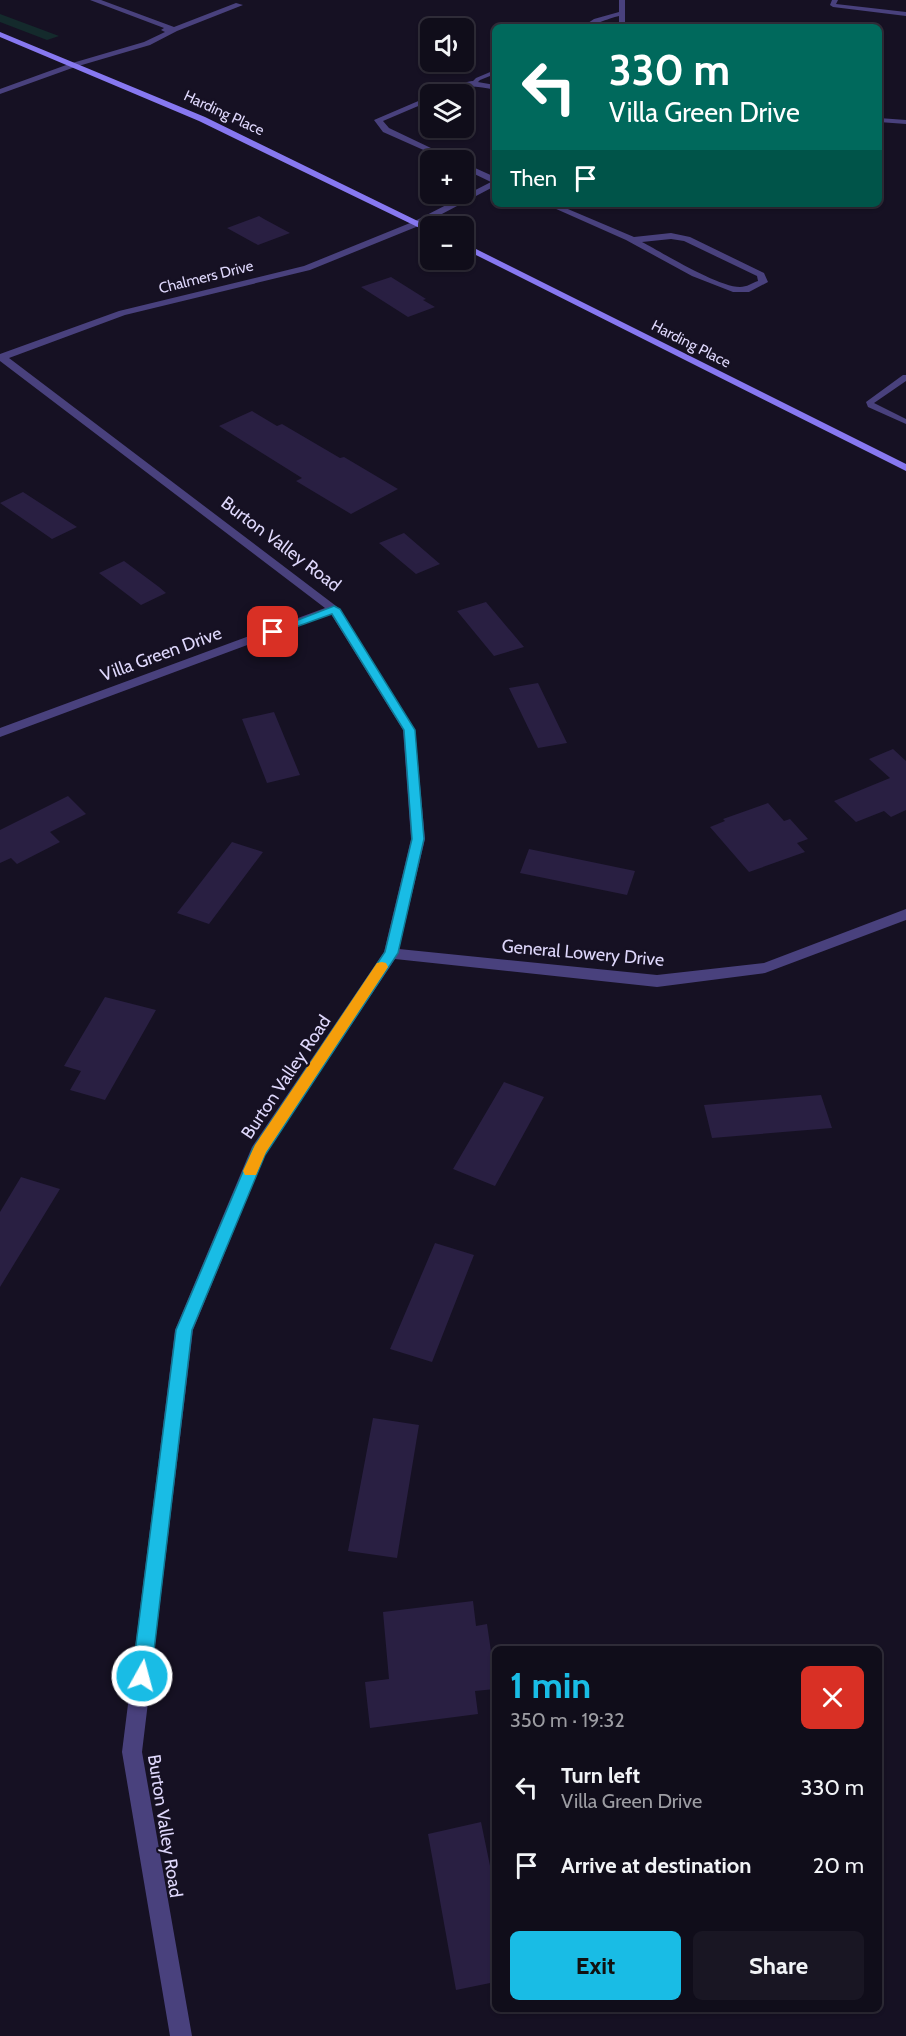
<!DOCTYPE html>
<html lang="en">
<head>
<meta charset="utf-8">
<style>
  body { margin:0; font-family:Cabin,sans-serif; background:#191623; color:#f1f3f6; height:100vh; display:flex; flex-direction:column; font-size:22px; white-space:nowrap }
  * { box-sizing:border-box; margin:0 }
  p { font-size:20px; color:#9c9ca2 }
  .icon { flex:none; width:33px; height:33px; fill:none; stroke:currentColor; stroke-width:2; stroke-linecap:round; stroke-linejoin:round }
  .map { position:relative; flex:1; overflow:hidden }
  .drawer { position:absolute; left:492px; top:1646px; width:390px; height:366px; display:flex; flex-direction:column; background:#100d1a; border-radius:9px; box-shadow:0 2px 4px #0004,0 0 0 2px #302d39 }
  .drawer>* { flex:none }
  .banner { position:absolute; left:492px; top:24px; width:390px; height:183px; border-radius:9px; box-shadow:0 2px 4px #0004,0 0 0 2px #302d39; background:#00695c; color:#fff; overflow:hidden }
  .buttons { position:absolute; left:420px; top:18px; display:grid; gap:12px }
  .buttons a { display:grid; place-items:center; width:54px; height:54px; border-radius:9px; background:#100d1a; box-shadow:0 2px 4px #0004,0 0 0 2px #302d39; font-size:30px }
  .pin { position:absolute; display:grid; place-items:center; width:51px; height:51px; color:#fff; margin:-26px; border-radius:12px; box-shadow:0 3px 9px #0006 }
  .me { position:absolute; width:66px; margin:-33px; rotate:7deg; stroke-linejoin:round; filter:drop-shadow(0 0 4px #0008) }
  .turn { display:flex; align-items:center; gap:21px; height:126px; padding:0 18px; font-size:27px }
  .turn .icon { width:78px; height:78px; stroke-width:2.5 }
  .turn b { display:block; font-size:42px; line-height:51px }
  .then { display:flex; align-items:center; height:57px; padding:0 18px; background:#0003; gap:12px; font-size:22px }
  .round { display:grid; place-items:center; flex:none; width:63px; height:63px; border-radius:9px; background:#191623 }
  .summary { display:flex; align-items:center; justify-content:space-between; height:102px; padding:0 18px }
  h1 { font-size:36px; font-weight:800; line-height:45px; color:#19bce5 }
  .primary-button { display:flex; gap:12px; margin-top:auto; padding:12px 18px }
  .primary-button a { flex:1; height:69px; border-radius:9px; background:#19bce5; color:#111; font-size:24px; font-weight:800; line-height:69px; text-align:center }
  .primary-button a+a { background:#191623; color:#f1f3f6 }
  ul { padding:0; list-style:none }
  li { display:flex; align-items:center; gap:18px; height:78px; padding:0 18px }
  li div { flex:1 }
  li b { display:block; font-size:22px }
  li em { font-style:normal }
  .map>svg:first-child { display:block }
  .green { fill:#142a2c }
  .building { fill:#291f42 }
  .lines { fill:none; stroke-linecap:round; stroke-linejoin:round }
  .lane { fill:#49417d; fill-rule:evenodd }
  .street { fill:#49417d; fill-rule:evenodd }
  .secondary { fill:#8778f0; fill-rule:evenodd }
  .route { fill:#19bce5; stroke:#107a95; stroke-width:1.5 }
  .slow { fill:#f59e0b }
  .labels { text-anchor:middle; stroke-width:4.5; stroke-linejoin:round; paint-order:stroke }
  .far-street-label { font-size:15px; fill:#ded7fb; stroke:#161123 }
  .street-label { font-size:18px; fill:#ded7fb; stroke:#161123 }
</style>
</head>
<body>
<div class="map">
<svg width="906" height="2036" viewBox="0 0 906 2036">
  <rect width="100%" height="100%" fill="#161123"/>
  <!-- green -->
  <path class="green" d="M0,14L59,36L47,40L0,22Z"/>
  <!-- building -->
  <path class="building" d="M259,216L264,219L290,233L258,245L227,228Z
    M391,277L426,299L423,300L435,307L408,317L361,287Z
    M252,411L277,426L282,424L340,458L344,457L398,489L351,514L296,481L302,478L219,426Z
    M23,492L77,527L52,539L0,503Z
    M404,533L440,564L416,574L379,543Z
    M124,561L159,587L166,593L141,605L99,573Z
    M486,602L524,647L494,656L457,611Z
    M538,683L567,743L538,748L509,688Z
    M274,712L300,775L267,783L242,719Z
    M893,749L906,761V810L891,817L884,811L856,822L834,801L890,778L869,759Z
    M68,796L86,814L50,832L60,842L17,864L11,858L0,863V830Z
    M768,803L784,821L790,819L808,839L797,843L805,852L749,872L710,827L725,821L723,819Z
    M232,842L263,852L209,924L177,913Z
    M529,849L635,871L627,895L520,873Z
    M105,997L156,1010L105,1100L70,1090L81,1071L64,1066Z
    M504,1082L544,1097L495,1186L453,1169Z
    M821,1095L832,1128L712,1138L704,1105Z
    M21,1177L60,1189L0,1287V1212Z
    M435,1243L474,1255L432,1362L390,1349Z
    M373,1418L419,1425L397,1558L348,1551Z
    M473,1601L476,1626L487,1624L495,1679V1689L475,1691L478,1714L370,1728L365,1682L389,1679L383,1612Z
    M481,1822L495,1890V1982L456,1990L428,1834Z"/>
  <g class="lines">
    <!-- lane -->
    <path class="lane" d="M619,0H625V27H619V16C609,18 590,27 582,27L594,19L619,12Z
      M832,0H838L836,4L906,12V16L833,7L830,5Z
      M495,70V74L480,80L476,84L471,83L476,78Z
      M903,375H906V381L874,403L906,419V424L868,407L866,402Z"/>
    <!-- street -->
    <path class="street" d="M90,0H101L174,27L236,3L243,5L177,31L150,45L75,67L0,94V89L69,64L144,42L165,32L161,30L164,28Z
      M472,81L495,85V90C482,87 469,85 456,88C447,91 441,95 432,94L447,86Z
      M430,96V101L383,121L389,128L456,160H446L383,132L374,120Z
      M879,118L906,120V124L879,122Z
      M464,163L495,177V186L421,225L310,270L125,315L9,358L340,609L415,730L425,839L399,949L657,975L764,963L906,909V920L765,973L657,987L395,959L265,1155L193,1330L142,1752L192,2036H170L122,1752L175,1330L252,1147L384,952L411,839L403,730L331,614L0,737V728L325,608L0,361V354L119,311L304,266L415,221L491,182L464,169Z
      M545,204H556L634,237L671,233L690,237L764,273L768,282L749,292H733L692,276L626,240ZM671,239L684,241L757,276L758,281C752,283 747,287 740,287C718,287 663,253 642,242Z"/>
    <!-- secondary -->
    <path class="secondary" d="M0,32L205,117L430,227V233L199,121L0,37Z
      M464,243L906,464V471L464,249Z"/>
  </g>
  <!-- route -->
  <path class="route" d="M334,606L340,609L415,730L424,839L398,953L265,1155L192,1330L151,1676L148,1682L142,1685L135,1682L132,1676L176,1330L253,1148L385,952L412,839L404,730L332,614L276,634H269L267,632Z"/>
  <!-- slow -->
  <path class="slow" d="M382,962L386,963L388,967L386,970L266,1152L256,1175H245L243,1171L255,1145L377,963Z"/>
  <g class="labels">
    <!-- far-street labels -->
    <g class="far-street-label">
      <text transform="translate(224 113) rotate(25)" y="5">Harding Place</text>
      <text transform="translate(206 277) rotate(-14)" y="5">Chalmers Drive</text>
      <text transform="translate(691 344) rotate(27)" y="5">Harding Place</text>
    </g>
    <!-- street labels -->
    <g class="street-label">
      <text transform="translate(281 544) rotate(37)" y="6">Burton Valley Road</text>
      <text transform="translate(161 654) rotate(-20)" y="6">Villa Green Drive</text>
      <text transform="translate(583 953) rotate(5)" y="6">General Lowery Drive</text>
      <text transform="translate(286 1077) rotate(-56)" y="6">Burton Valley Road</text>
      <text transform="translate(165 1826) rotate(81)" y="6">Burton Valley Road</text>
    </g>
  </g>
</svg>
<div class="buttons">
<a><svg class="icon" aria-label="sound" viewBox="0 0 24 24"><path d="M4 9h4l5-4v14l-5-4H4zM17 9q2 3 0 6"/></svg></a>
<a><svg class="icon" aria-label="layers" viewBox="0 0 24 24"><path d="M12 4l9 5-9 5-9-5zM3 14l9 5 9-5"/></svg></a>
<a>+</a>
<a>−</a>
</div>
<div class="pin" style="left:273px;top:632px;background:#d93025"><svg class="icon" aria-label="arrive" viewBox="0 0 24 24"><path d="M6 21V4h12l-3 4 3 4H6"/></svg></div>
<svg class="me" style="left:142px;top:1676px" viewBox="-20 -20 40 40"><circle r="17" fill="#19bce5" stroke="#fff" stroke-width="3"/><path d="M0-11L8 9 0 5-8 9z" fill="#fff"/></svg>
<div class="banner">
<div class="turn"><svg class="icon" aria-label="left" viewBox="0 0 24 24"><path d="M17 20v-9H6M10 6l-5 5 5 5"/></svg><div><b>330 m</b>Villa Green Drive</div></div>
<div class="then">Then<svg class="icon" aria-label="arrive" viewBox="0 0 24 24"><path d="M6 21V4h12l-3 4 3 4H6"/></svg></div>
</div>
<section class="drawer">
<div class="summary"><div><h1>1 min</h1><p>350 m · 19:32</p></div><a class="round" style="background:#d93025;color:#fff"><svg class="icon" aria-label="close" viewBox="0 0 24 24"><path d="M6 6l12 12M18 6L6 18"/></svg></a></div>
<ul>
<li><svg class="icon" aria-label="left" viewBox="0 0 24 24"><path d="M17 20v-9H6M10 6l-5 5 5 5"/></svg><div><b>Turn left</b><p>Villa Green Drive</p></div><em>330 m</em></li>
<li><svg class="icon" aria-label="arrive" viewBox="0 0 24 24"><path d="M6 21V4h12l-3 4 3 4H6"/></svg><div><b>Arrive at destination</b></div><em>20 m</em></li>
</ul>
<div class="primary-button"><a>Exit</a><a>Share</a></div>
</section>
</div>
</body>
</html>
